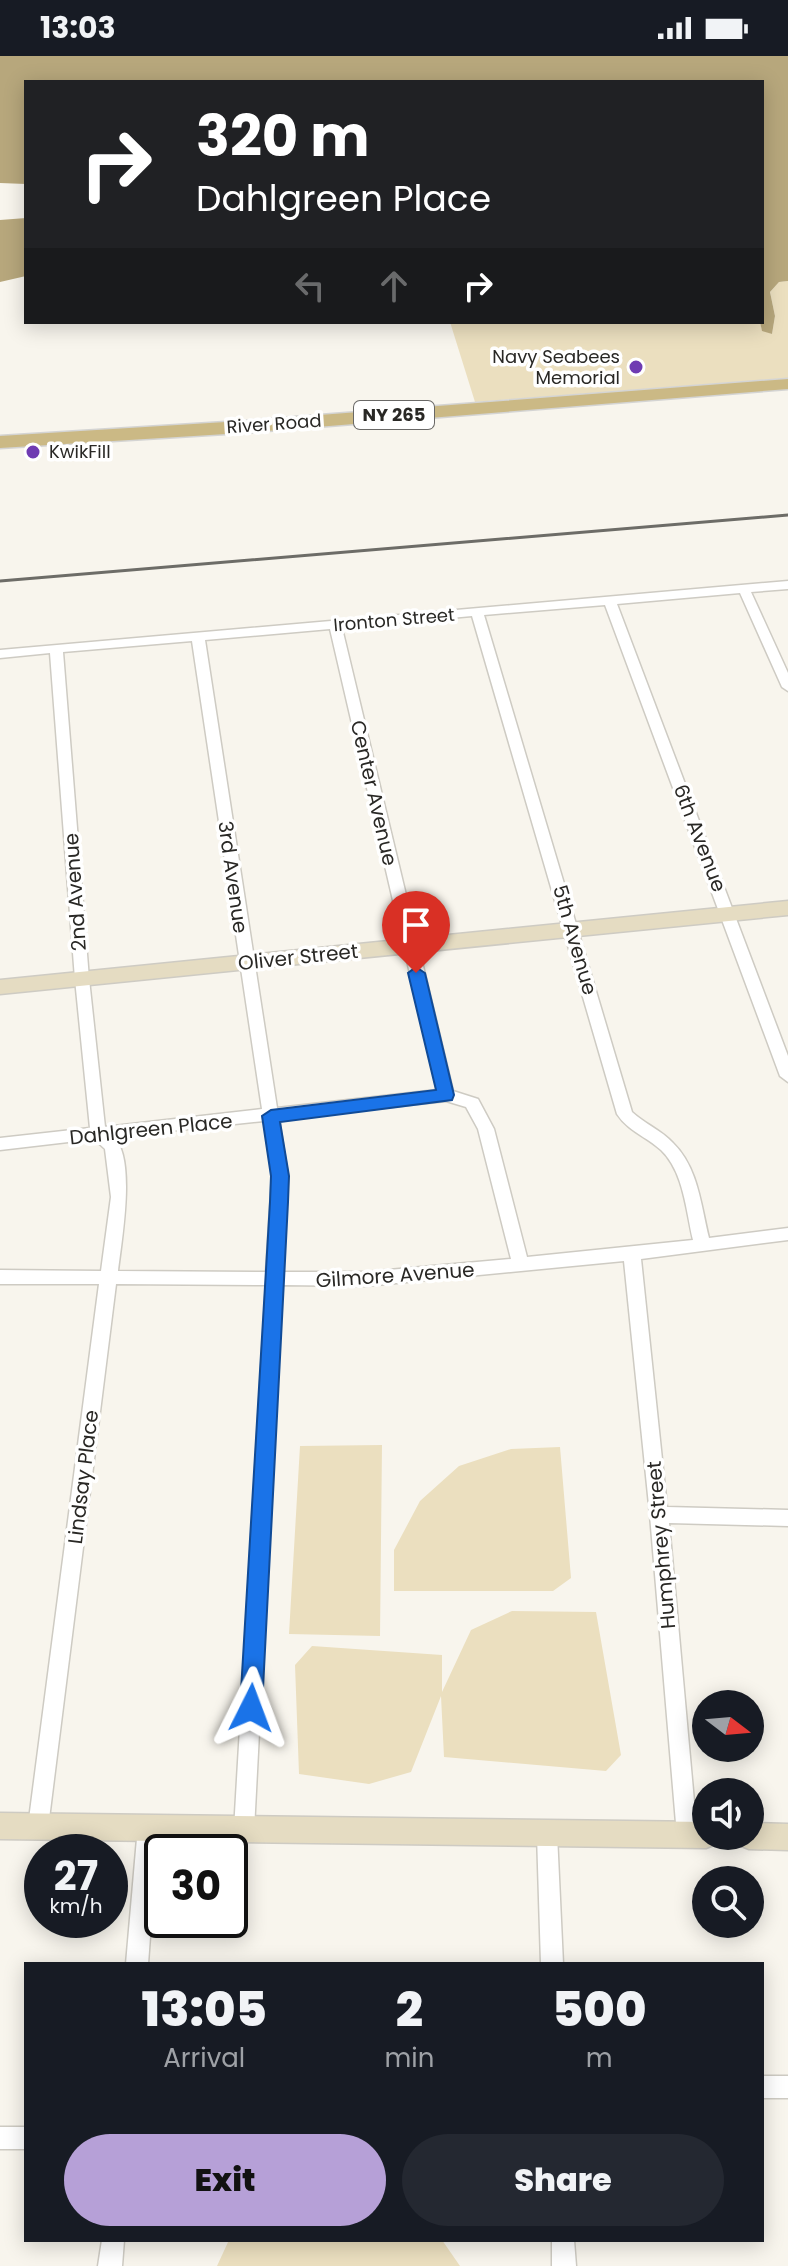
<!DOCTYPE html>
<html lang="en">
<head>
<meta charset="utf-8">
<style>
  body { margin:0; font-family:Poppins,sans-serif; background:#242831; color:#f1f3f6; height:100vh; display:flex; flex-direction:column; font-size:30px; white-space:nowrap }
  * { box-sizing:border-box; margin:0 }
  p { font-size:26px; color:#9ea1a6 }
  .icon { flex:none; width:44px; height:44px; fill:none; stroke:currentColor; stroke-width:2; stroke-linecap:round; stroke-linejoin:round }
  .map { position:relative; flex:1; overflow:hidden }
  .side { position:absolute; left:24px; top:1906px; width:740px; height:280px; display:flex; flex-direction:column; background:#171b24; border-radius:0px; box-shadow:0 4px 20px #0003 }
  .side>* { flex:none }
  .banner { position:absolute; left:24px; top:24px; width:740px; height:244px; border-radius:0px; box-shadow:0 4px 20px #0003; background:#202124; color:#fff; overflow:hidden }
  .needle { width:52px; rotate:106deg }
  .tools { position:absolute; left:692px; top:1634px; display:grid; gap:16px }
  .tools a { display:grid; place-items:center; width:72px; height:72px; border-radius:50%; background:#171b24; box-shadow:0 4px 20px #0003; font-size:40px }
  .speed { position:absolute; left:24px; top:1778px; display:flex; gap:16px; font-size:40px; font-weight:700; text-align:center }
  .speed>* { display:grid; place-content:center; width:104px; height:104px; border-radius:50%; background:#171b24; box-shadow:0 4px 20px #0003; line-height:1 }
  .speed small { font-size:20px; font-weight:400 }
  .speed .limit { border:4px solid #111; border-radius:12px; background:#fff; color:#111 }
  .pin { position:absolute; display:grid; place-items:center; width:68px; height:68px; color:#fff; margin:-82px -34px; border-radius:50% 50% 50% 0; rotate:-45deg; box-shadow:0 0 8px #0007 }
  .pin .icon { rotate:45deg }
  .me { position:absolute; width:88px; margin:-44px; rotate:3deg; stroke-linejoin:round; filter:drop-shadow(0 0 6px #0008) }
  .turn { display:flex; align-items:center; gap:28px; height:168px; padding:0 40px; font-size:36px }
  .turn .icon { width:104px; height:104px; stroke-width:2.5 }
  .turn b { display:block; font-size:56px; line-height:68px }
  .lanes { display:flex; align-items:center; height:76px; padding:0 40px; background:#0003; justify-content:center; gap:40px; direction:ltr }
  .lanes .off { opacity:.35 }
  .eta { display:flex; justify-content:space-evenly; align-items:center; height:136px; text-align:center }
  .eta b { font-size:48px; font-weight:800; line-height:56px }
  .cta { display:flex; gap:16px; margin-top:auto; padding:16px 40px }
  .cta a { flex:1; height:92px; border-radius:48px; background:#b6a0d7; color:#111; font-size:32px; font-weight:800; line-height:92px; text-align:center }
  .cta a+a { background:#242831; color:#f1f3f6 }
  .status { display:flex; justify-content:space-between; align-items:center; height:56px; padding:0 40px; background:#171b24; direction:ltr }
  .status svg { height:22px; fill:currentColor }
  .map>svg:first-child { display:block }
  .green { fill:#ebdfbf }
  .water { fill:#b7a77c }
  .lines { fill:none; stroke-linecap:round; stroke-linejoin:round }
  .street-casing { stroke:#cecbc3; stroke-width:3 }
  .secondary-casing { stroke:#cecbc3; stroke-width:3 }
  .primary-casing { stroke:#d4d4d3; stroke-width:3 }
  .street { fill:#fff; fill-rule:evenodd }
  .secondary { fill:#e5dcc2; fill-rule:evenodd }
  .primary { fill:#cbb985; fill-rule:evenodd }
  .rail { stroke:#6d6c67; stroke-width:3 }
  .route { fill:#1a73e8; stroke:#114b97; stroke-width:2 }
  .poi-dot { fill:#6f3bb2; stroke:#fff; stroke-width:3 }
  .labels { text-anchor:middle; stroke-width:7; stroke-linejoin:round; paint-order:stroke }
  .far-poi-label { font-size:18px; fill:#292825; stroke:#fff; text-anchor:end }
  .shield { fill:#fff; stroke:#696866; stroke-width:2 }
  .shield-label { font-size:18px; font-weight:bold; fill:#292825 }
  .far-street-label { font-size:18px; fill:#292825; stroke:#fff }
  .street-label { font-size:20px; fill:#292825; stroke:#fff }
</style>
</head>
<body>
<div class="status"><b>13:03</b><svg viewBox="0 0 49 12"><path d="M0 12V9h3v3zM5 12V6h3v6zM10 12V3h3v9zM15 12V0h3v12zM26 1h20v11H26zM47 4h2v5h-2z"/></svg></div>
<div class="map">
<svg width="788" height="2210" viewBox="0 0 788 2210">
  <rect width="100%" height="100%" fill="#f8f5ed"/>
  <!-- green -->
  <path class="green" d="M788,225V322L475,346L450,266H760L762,274L772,278L775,260L770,236L779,226Z
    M382,1389L380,1580L289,1578L300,1390Z
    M560,1391L571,1522L553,1535H394V1494L420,1445L459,1410L511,1393Z
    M512,1555L596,1556L621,1699L606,1715L444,1701L441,1640L411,1716L369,1728L299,1718L295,1609L312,1590L442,1599V1636L471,1574Z
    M229,2184H442L460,2210H217Z"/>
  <!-- water -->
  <path class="water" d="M0,0H788V225L779,226L770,236L775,260L772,278L762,275L760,266L762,26H26V128L0,127Z
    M26,162V220L0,226V164Z"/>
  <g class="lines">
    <!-- street casing -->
    <g class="street-casing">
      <path id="street" d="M788,525V533L751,536L788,617V635L782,631L740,537L617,548L788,1000V1026L780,1020L605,549L484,559L632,1056C645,1068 661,1074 673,1087C698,1111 701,1150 709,1182L788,1172V1184L641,1203L667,1451L788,1454V1470L669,1467L697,1779L694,1786L687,1789L680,1786L677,1779L650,1459L624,1205L366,1230L282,1229L254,1774L251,1781L244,1784L237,1781L234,1774L266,1229L116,1228L48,1771L45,1778L38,1781L31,1778L28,1771L99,1228H0V1214L101,1215L111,1141L105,1093L94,1083L0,1094V1082L90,1072L75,923L50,597L0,602V594ZM472,560L617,1058C628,1075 647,1081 661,1094C684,1116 686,1155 693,1184L527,1201L494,1073L478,1043L453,1035L342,572ZM330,573L437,1034L277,1052L205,584ZM192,585L262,1053L105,1071L89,923L63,596ZM446,1045L466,1051L478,1073L511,1203L366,1216H283L288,1120L279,1063ZM264,1065L272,1120L266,1216L118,1215C121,1187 137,1100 113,1081Z
        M148,1761L155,1764L158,1771L148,1908H126L138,1771L141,1764Z
        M547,1768L554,1771L557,1778L563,1908H541L537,1778L540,1771Z
        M762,2020H788V2042H762Z
        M0,2071H26V2093H0Z
        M102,2184H124L122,2210H98Z
        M552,2184H574L576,2210H552Z"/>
    </g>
    <!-- secondary casing -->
    <g class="secondary-casing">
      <path id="secondary" d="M788,845V859L0,938V924Z
        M0,1757L706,1766V1780H720L716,1788L706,1792L0,1783Z
        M750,1767L788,1768V1794L749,1793L739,1789L735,1780H750Z"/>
    </g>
    <!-- primary casing -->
    <g class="primary-casing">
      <path id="primary" d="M788,323V333L242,377L0,392V380L242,365Z"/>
    </g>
    <!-- street -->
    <use href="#street" class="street"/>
    <!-- secondary -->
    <use href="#secondary" class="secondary"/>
    <!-- primary -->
    <use href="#primary" class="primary"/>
    <!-- rail -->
    <path class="rail" d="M0,525L788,459"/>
  </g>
  <!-- route -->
  <path class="route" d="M416,911L425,917L454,1039L452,1044L280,1066L289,1120L288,1146L262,1652L259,1659L251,1662L243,1659L240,1652L270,1146L271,1120L262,1060L271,1054L436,1034L408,917Z"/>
  <!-- markers -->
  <g class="poi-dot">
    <circle cx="636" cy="311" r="8"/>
    <circle cx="33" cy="396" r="8"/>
  </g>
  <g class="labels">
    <!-- far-poi labels -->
    <g class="far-poi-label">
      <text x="620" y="307">Navy Seabees<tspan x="620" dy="21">Memorial</tspan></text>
      <text x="49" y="402" text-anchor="start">KwikFill</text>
    </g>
    <!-- shield labels -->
    <rect class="shield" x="354" y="345" width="80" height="28" rx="6"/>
    <g class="shield-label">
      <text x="394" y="365">NY 265</text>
    </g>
    <!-- far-street labels -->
    <g class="far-street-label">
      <text transform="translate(274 368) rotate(-4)" y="6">River Road</text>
      <text transform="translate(394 564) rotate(-5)" y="6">Ironton Street</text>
    </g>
    <!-- street labels -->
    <g class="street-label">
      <text transform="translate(374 737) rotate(77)" y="7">Center Avenue</text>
      <text transform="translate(700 782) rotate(69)" y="7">6th Avenue</text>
      <text transform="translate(233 821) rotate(82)" y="7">3rd Avenue</text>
      <text transform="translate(75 836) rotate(-94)" y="7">2nd Avenue</text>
      <text transform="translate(575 884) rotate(74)" y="7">5th Avenue</text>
      <text transform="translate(298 901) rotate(-6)" y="7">Oliver Street</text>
      <text transform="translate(151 1073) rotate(-6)" y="7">Dahlgreen Place</text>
      <text transform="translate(395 1219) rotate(-4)" y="7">Gilmore Avenue</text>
      <text transform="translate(83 1421) rotate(-83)" y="7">Lindsay Place</text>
      <text transform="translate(661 1489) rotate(-95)" y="7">Humphrey Street</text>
    </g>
  </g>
</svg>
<div class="tools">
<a><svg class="needle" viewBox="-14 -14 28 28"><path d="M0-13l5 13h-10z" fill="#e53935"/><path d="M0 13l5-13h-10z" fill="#9ea1a6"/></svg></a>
<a><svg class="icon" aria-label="sound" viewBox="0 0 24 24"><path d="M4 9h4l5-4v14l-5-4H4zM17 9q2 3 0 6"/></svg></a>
<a><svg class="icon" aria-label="search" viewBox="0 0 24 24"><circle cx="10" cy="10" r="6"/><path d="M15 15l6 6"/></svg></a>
</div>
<div class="speed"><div>27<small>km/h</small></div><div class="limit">30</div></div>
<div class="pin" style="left:416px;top:917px;background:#d93025"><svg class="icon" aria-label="arrive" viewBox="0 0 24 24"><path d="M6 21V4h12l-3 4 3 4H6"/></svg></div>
<svg class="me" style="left:251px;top:1652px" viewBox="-20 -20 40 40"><path d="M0-17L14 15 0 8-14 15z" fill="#1a73e8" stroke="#fff" stroke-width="4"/></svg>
<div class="banner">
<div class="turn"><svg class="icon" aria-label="right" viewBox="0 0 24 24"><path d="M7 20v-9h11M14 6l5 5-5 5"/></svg><div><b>320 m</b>Dahlgreen Place</div></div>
<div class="lanes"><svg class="icon off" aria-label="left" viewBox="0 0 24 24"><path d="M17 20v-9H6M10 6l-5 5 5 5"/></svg><svg class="icon off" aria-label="ahead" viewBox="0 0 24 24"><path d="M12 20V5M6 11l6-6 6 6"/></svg><svg class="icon" aria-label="right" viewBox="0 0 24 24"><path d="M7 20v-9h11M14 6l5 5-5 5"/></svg></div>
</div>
<section class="side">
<div class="eta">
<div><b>13:05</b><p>Arrival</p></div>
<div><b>2</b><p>min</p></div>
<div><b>500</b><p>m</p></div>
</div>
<div class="cta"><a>Exit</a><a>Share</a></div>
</section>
</div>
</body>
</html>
